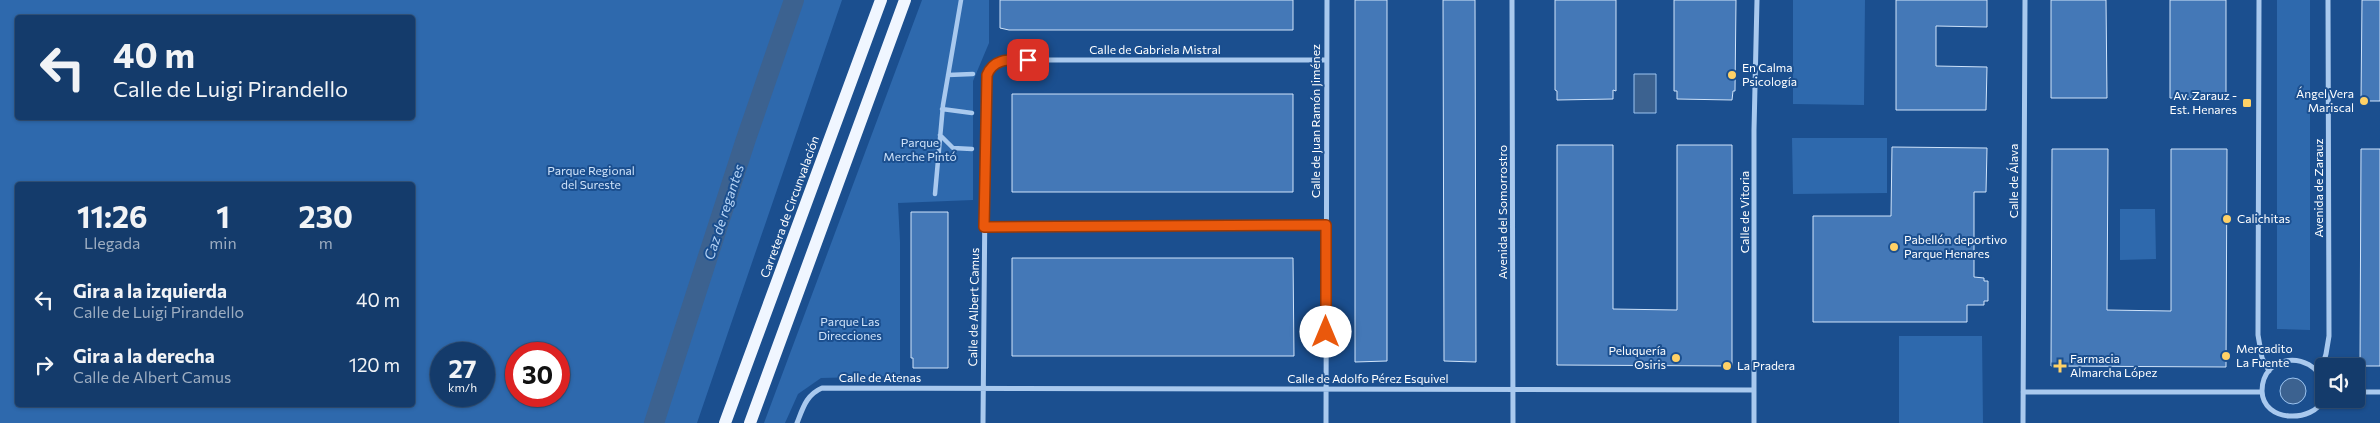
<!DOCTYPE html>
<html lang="es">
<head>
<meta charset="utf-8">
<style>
  body { margin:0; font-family:Commissioner,sans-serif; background:#214673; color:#f1f3f6; height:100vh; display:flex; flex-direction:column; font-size:19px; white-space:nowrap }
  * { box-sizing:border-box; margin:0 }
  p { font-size:16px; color:#9dadc1 }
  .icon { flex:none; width:28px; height:28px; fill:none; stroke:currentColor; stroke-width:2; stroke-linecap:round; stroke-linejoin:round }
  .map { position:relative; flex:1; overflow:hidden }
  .details { position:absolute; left:15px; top:182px; width:400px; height:225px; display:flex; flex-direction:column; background:#143b6b; border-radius:5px; box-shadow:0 1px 4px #0004,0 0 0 1px #33557e }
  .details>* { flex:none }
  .top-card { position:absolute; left:15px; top:15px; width:400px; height:105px; border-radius:5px; box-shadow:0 1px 4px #0004,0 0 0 1px #33557e; background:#143b6b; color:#f1f3f6; overflow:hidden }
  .buttons { position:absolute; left:2315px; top:358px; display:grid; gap:10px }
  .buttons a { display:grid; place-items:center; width:50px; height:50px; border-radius:5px; background:#143b6b; box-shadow:0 1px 4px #0004,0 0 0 1px #33557e; font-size:25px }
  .speed { position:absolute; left:430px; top:342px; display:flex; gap:10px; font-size:25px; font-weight:700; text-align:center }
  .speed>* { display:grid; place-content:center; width:65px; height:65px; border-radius:50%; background:#143b6b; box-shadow:0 1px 4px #0004,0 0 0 1px #33557e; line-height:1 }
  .speed small { font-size:12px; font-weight:400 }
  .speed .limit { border:8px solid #d22; background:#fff; color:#111 }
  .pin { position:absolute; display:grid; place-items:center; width:42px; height:42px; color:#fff; margin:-21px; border-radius:10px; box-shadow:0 2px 8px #0006 }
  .me { position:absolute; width:55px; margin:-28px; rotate:0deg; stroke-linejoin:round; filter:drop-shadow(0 0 4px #0008) }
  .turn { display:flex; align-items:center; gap:18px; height:105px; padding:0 15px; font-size:22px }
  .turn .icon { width:65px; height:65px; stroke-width:2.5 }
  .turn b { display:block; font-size:35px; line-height:42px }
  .eta { display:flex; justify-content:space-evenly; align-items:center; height:85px; text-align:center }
  .eta b { font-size:30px; font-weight:700; line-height:35px }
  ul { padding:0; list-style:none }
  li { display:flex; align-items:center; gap:15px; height:65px; padding:0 15px }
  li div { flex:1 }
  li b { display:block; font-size:19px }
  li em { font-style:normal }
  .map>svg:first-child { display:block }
  .green { fill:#2e69ad; fill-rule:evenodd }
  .water { fill:#3c6290; stroke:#9cc4f0 }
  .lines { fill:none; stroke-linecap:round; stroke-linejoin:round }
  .canal { stroke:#3c6290; stroke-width:20 }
  .building { fill:#4478b7; stroke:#cfe3fa }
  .pedestrian { stroke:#a9c9ee; stroke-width:4.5 }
  .minor { stroke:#a9c9ee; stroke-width:5 }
  .primary { stroke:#f0f6ff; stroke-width:12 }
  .route-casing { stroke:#983908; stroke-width:12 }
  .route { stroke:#ea580c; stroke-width:9 }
  .poi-dot { fill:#ffd166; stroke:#1b4f8f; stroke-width:2 }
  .labels { text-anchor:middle; stroke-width:4; stroke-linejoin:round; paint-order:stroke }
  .street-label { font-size:12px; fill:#fff; stroke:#1b4f8f }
  .poi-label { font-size:12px; fill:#fff; stroke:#1b4f8f; text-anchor:start }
  .park-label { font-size:12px; fill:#cfe3fa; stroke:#1b4f8f }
  .water-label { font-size:14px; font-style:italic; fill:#b5d3f5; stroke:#1b4f8f }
</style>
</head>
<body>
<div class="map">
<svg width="2380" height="423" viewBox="0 0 2380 423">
  <rect width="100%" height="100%" fill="#1b4f8f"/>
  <!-- green -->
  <path class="green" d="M0,0H842L697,423H0ZM18,18H412V118H18ZM18,185H412V405H18ZM441,354H484V396H441ZM516,354H559V396H516Z
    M922,0H989V43L973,81V200L898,203L900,242V376L821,378L798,394L785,423H764Z
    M1793,0H1865L1864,105L1793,104Z
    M2277,0H2310V330L2277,329Z
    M1792,138H1887V193L1793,194Z
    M2120,209H2155L2156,259L2120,260Z
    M1899,336H1982L1983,423H1899Z"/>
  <!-- water -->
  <path class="water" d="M1634,74H1656V113H1634Z
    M2280 391a13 13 0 1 1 26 0a13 13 0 1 1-26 0Z"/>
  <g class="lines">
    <!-- canal -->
    <path class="canal" d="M654,423L746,139L794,0"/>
  </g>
  <!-- building -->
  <path class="building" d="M1000,0H1293V30H1009L1000,28Z
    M1355,0H1387V361L1355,362Z
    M1443,0H1475L1476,362L1444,361Z
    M1555,0H1616V91L1613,90V99L1557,100V91L1555,90Z
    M1674,0H1736L1735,91H1733L1732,100L1677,99V91H1674Z
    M1896,0H1987V27L1936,26V66L1987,67L1986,110H1896Z
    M2051,0H2106L2107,98H2051Z
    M2170,0H2226V97L2170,98Z
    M2362,0H2380V101H2361Z
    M1012,94H1293V192H1012Z
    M1557,145H1613V309L1677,310V145H1732V366L1557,365Z
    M1892,147L1987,148L1986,192H1974V277L1984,278V281H1988V301H1984V305H1967V322H1813V216H1891Z
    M2052,149H2108L2107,310L2171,311V149H2227L2226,367L2051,366Z
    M2361,149H2380V366H2360Z
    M911,212H948V368H913V358H911Z
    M1012,258H1293L1294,356H1012Z"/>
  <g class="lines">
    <!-- pedestrian -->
    <path class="pedestrian" d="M948,75L973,74
      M942,109L972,113
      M940,135L953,148L972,149
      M935,194L943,105L961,0"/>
    <!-- minor -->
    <path class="minor" d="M1512,0L1513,423
      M2259,0L2258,335L2262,358L2269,371
      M984,227L1326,225
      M2320,374L2326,354L2329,336L2328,0
      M2324,383C2311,349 2262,354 2262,391C2263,423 2313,423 2324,399
      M2023,392H2262
      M2356,392H2380
      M797,423C803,408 806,395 822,388L1754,390
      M983,423L986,81C988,67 995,62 1008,60H1326
      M1326,423L1327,0
      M1754,423V130L1757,0
      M2023,423L2025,0"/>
    <!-- primary -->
    <path class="primary" d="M725,423L881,0
      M750,423L905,0"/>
  </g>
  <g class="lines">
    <!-- route casing -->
    <g class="route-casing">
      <path id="route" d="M1028,60C1011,60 994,57 987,75L984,227L1326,225V332"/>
    </g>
    <!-- route -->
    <use href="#route" class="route"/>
  </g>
  <!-- markers -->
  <g class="poi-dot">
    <circle cx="1732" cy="75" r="5"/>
    <circle cx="2364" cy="101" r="5"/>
    <rect x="2242" y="98" width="10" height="10" rx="2.5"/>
    <circle cx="2227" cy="219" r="5"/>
    <circle cx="1894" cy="247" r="5"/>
    <circle cx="2226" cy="356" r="5"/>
    <circle cx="1676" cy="358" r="5"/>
    <circle cx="1727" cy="366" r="5"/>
    <path d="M2057.5 358.5h5v5h5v5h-5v5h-5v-5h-5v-5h5z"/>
  </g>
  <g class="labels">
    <!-- street labels -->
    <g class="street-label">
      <text x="1155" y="54">Calle de Gabriela Mistral</text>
      <text transform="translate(1316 121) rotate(-90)" y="4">Calle de Juan Ramón Jiménez</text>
      <text transform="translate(2014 181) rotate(-90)" y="4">Calle de Álava</text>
      <text transform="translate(2319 188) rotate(-90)" y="4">Avenida de Zarauz</text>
      <text transform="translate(790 207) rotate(-70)" y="4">Carretera de Circunvalación</text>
      <text transform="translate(1503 212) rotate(-90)" y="4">Avenida del Somorrostro</text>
      <text transform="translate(1745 212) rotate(-90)" y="4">Calle de Vitoria</text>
      <text transform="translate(974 307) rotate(-89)" y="4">Calle de Albert Camus</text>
      <text x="880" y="382">Calle de Atenas</text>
      <text x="1368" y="383">Calle de Adolfo Pérez Esquivel</text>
    </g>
    <!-- poi labels -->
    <g class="poi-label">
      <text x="1742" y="72">En Calma<tspan x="1742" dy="14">Psicología</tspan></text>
      <text x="2354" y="98" text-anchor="end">Ángel Vera<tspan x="2354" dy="14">Mariscal</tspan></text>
      <text x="2237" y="100" text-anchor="end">Av. Zarauz -<tspan x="2237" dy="14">Est. Henares</tspan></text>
      <text x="2237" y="223">Calichitas</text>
      <text x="1904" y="244">Pabellón deportivo<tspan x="1904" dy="14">Parque Henares</tspan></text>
      <text x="2236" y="353">Mercadito<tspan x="2236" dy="14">La Fuente</tspan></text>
      <text x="1666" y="355" text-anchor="end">Peluquería<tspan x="1666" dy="14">Osiris</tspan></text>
      <text x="2070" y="363">Farmacia<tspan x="2070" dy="14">Almarcha López</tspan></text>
      <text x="1737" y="370">La Pradera</text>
    </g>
    <!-- park labels -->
    <g class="park-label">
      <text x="920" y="147">Parque<tspan x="920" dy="14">Merche Pintó</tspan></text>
      <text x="591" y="175">Parque Regional<tspan x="591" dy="14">del Sureste</tspan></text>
      <text x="850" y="326">Parque Las<tspan x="850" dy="14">Direcciones</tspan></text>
    </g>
    <!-- water labels -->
    <g class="water-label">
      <text transform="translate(724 212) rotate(-72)" y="5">Caz de regantes</text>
    </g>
  </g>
</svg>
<div class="buttons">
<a><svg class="icon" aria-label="sound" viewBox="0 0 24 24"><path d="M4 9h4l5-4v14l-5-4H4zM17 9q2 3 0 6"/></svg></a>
</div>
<div class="speed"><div>27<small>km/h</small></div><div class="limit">30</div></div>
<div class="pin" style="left:1028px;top:60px;background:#d93025"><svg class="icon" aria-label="arrive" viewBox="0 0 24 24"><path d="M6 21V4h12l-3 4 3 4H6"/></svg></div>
<svg class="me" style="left:1326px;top:332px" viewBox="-20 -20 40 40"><circle r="19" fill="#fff"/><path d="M0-13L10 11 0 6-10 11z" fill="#ea580c"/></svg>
<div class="top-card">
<div class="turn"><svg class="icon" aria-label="left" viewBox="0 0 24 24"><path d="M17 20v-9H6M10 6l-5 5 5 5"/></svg><div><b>40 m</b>Calle de Luigi Pirandello</div></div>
</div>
<section class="details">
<div class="eta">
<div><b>11:26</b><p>Llegada</p></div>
<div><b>1</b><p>min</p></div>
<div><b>230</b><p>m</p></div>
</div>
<ul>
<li><svg class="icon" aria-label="left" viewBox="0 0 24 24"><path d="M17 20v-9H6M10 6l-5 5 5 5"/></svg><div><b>Gira a la izquierda</b><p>Calle de Luigi Pirandello</p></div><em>40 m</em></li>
<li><svg class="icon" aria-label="right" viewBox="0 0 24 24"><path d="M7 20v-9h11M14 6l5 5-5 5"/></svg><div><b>Gira a la derecha</b><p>Calle de Albert Camus</p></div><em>120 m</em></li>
</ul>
</section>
</div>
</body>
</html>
